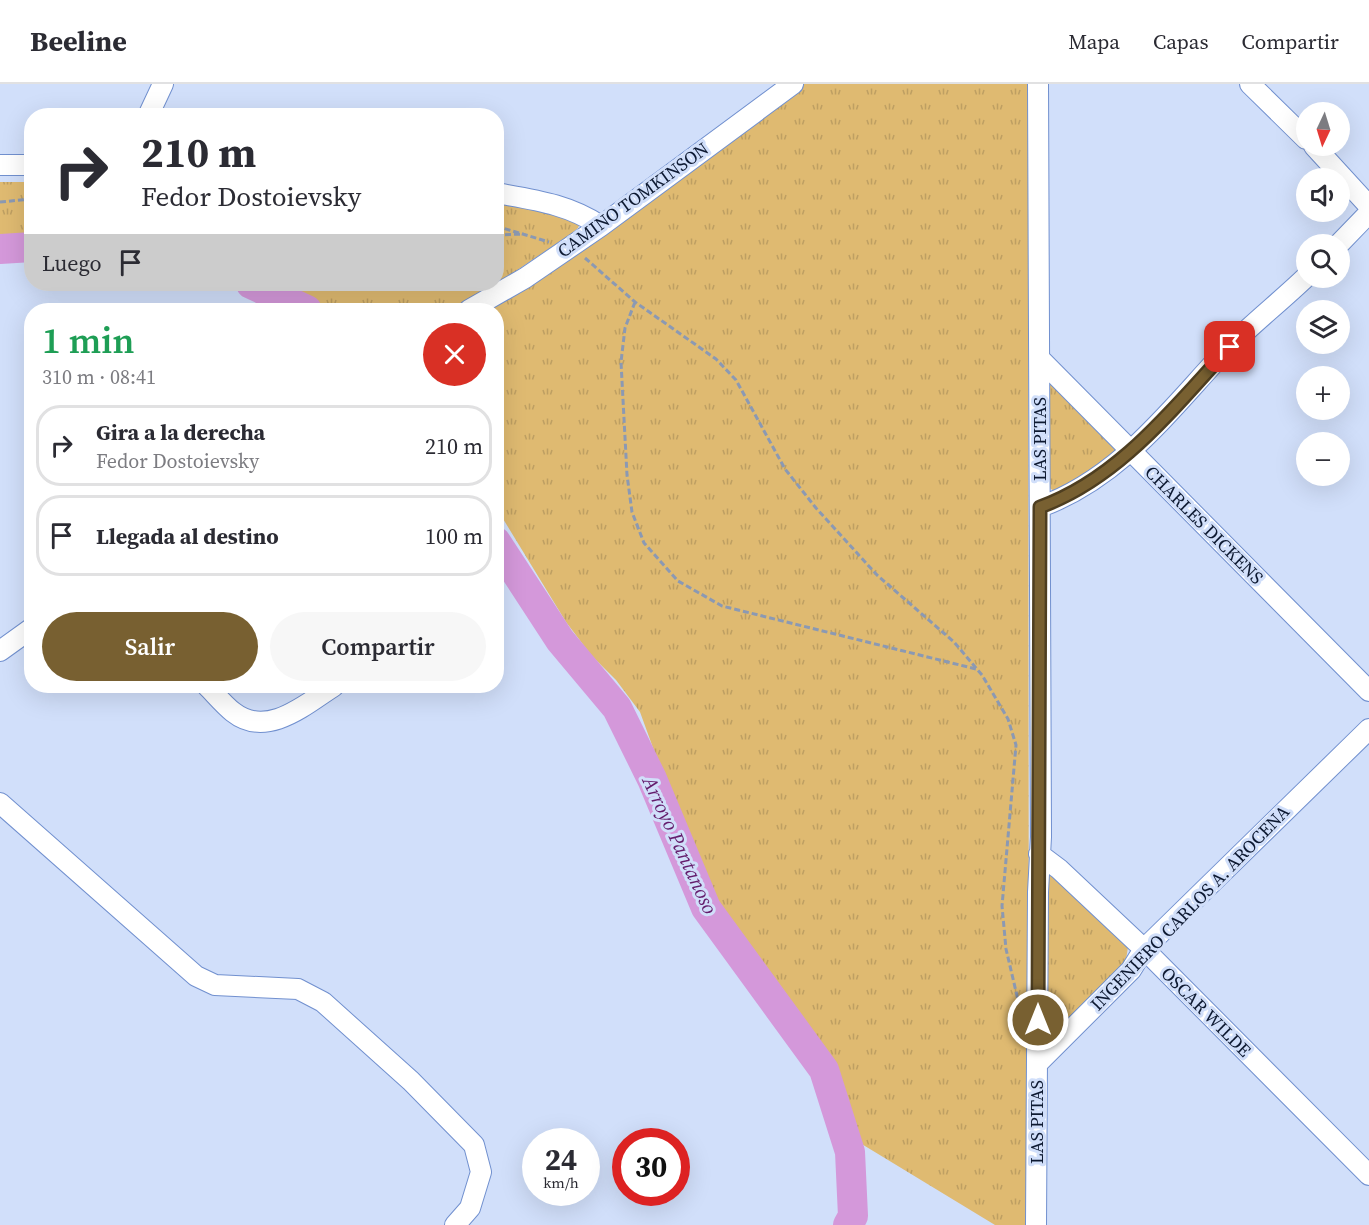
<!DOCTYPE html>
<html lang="es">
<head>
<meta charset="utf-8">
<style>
  body { margin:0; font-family:"Source Serif 4",serif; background:#f7f7f7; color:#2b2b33; height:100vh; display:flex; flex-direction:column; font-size:22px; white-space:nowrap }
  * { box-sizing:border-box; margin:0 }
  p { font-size:20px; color:#7c7c81 }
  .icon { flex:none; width:33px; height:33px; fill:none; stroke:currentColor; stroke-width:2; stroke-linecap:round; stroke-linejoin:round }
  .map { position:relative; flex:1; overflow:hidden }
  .side { position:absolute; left:24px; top:219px; width:480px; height:390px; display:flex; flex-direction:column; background:#fff; border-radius:24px; box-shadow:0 6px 24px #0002 }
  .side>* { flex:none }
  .top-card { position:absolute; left:24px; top:24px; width:480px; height:183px; border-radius:24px; box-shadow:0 6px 24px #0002; background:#fff; color:#2b2b33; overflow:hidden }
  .needle { width:39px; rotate:184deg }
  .controls { position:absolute; left:1296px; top:18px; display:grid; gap:12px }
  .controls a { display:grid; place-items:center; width:54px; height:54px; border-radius:50%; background:#fff; box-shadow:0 6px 24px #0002; font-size:30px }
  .speed { position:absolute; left:522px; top:1044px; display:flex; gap:12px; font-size:30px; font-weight:700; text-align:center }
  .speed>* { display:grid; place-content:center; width:78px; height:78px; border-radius:50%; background:#fff; box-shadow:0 6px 24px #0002; line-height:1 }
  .speed small { font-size:15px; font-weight:400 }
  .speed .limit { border:9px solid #d22; background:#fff; color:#111 }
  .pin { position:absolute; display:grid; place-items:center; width:51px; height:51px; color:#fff; margin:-26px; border-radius:12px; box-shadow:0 3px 9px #0006 }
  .me { position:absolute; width:66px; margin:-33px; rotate:0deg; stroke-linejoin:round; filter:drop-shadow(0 0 4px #0008) }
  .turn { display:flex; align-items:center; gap:21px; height:126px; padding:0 18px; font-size:27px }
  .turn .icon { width:78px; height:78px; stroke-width:2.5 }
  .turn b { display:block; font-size:42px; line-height:51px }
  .then { display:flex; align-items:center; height:57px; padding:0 18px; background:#0003; gap:12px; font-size:22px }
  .round { display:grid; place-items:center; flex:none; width:63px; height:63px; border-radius:32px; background:#f7f7f7 }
  .summary { display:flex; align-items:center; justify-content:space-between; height:102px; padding:0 18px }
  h1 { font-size:36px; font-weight:600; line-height:45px; color:#1e9e55 }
  .cta { display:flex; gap:12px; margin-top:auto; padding:12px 18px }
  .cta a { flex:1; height:69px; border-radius:36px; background:#786031; color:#fff; font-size:24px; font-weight:600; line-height:69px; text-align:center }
  .cta a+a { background:#f7f7f7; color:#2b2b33 }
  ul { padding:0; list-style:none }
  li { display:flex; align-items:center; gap:18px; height:81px; margin:0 12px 9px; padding:0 6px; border:3px solid #e1e1e2; border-radius:24px }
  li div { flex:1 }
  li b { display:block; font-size:22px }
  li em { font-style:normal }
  header { display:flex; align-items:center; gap:36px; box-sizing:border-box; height:84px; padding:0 30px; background:#fff; border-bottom:2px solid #e1e1e2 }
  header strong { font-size:28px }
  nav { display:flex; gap:33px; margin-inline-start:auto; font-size:21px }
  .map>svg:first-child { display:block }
  .grass { fill:url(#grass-tufts) }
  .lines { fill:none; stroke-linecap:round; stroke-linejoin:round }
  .river { stroke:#d498da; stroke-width:30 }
  .minor-casing { stroke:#7190cf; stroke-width:22 }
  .path { stroke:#8b99b3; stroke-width:3; stroke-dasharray:6 3; stroke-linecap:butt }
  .minor { stroke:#fff; stroke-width:20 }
  .route-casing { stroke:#4e3e20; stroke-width:15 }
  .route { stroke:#786031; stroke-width:10 }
  .labels { text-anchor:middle; stroke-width:6; stroke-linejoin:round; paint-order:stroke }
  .street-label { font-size:18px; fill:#0d1931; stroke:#d1dffa }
  .water-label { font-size:20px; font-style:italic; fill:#641c6c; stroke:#d1dffa }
</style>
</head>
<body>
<header>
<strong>Beeline</strong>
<nav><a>Mapa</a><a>Capas</a><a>Compartir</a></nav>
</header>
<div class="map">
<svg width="1369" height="1141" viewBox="0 0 1369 1141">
  <defs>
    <pattern id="grass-tufts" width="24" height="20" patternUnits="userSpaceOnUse" patternTransform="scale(1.5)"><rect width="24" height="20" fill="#dfba71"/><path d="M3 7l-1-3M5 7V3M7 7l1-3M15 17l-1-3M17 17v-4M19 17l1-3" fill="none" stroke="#be9f62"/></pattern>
  </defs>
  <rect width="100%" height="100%" fill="#d1dffa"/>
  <!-- grass -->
  <path class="grass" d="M798,0H1028L1029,1141H995L860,1059L822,980L774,919L743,869L684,749L640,628L616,596L591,571L566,538L497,425L496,226H481Z
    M0,98H31V156H0Z
    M497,117L576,132L581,137L578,144L570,151L457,226H324L284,200H496Z
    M1046,298H1052L1116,362V366L1070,404L1054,407L1048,403Z
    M1049,789L1128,863L1125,882L1058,947L1045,943V797Z"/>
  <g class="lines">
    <!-- river -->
    <path class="river" d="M0,165L32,163
      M251,200L307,226
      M496,458L560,556L617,624L652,695L706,824L824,986L850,1068L853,1132L848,1141"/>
    <!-- minor casing -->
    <g class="minor-casing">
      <path id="minor" d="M1250,0L1306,55
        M148,32L163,0
        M1314,62L1369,122
        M0,81H32
        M496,109C535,116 568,120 601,142
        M1339,160L1369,129
        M469,226L525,194L601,142L793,0
        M1040,275L1369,607
        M1040,423C1121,394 1171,324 1228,264C1253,239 1281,217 1306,193
        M0,567L32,544
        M207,602C215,610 224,621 233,628C267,655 306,620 334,602
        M0,719L196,892L215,901L298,905L323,918L411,997L474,1061L481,1088L470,1124L455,1141
        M1039,770L1059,785L1144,865L1369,1091
        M1038,979L1131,886L1144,865L1369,645
        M1036,1141L1038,808L1041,753L1038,0"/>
    </g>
    <!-- path -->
    <path class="path" d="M0,118L32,115
      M496,142L549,158
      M496,151L524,150
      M585,174L635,218L716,275L736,296L785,385L816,424L877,491L954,558L982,591L1008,635L1016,661L1002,822L1006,865L1018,916
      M635,218L625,244L621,278L627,391L632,428L644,459L678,497L722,522L976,585"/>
    <!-- minor -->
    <use href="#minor" class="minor"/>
  </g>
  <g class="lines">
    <!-- route casing -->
    <g class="route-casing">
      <path id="route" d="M1038,936L1040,423C1120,394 1174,323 1230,263"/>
    </g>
    <!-- route -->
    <use href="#route" class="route"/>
  </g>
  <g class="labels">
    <!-- street labels -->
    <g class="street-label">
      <text transform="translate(633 116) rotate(-36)" y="6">CAMINO TOMKINSON</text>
      <text transform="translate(1040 355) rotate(-90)" y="6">LAS PITAS</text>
      <text transform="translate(1204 441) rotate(45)" y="6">CHARLES DICKENS</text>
      <text transform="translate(1190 824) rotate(-46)" y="6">INGENIERO CARLOS A. AROCENA</text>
      <text transform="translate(1206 928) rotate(45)" y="6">OSCAR WILDE</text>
      <text transform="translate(1037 1038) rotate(-90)" y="6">LAS PITAS</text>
    </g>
    <!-- water labels -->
    <g class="water-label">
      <text transform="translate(680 761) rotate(65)" y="7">Arroyo Pantanoso</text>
    </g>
  </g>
</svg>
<div class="controls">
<a><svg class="needle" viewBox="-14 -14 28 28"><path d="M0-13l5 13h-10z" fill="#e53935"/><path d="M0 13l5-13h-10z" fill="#7c7c81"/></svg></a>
<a><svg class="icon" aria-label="sound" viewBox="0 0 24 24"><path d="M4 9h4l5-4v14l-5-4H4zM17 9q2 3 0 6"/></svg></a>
<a><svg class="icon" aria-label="search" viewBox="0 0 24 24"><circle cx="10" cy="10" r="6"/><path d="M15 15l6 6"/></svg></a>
<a><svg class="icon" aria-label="layers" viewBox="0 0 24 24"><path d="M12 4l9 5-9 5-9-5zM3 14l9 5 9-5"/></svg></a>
<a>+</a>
<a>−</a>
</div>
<div class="speed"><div>24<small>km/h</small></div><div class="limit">30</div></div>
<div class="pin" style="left:1230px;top:263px;background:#d93025"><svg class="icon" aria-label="arrive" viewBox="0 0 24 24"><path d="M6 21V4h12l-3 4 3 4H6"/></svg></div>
<svg class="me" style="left:1038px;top:936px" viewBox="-20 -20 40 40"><circle r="17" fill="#786031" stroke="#fff" stroke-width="3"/><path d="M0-11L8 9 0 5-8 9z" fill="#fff"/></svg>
<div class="top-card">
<div class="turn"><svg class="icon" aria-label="right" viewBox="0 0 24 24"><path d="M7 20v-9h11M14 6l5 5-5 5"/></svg><div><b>210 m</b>Fedor Dostoievsky</div></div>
<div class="then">Luego<svg class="icon" aria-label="arrive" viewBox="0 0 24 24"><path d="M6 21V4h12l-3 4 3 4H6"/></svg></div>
</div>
<section class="side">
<div class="summary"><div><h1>1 min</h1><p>310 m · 08:41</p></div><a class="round" style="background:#d93025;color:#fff"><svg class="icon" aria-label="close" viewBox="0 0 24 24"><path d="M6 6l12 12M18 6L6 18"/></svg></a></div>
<ul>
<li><svg class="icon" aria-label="right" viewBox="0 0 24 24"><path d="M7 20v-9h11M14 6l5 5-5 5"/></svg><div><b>Gira a la derecha</b><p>Fedor Dostoievsky</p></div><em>210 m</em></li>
<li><svg class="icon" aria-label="arrive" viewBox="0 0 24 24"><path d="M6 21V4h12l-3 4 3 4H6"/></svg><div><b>Llegada al destino</b></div><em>100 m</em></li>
</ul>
<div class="cta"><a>Salir</a><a>Compartir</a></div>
</section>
</div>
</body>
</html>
